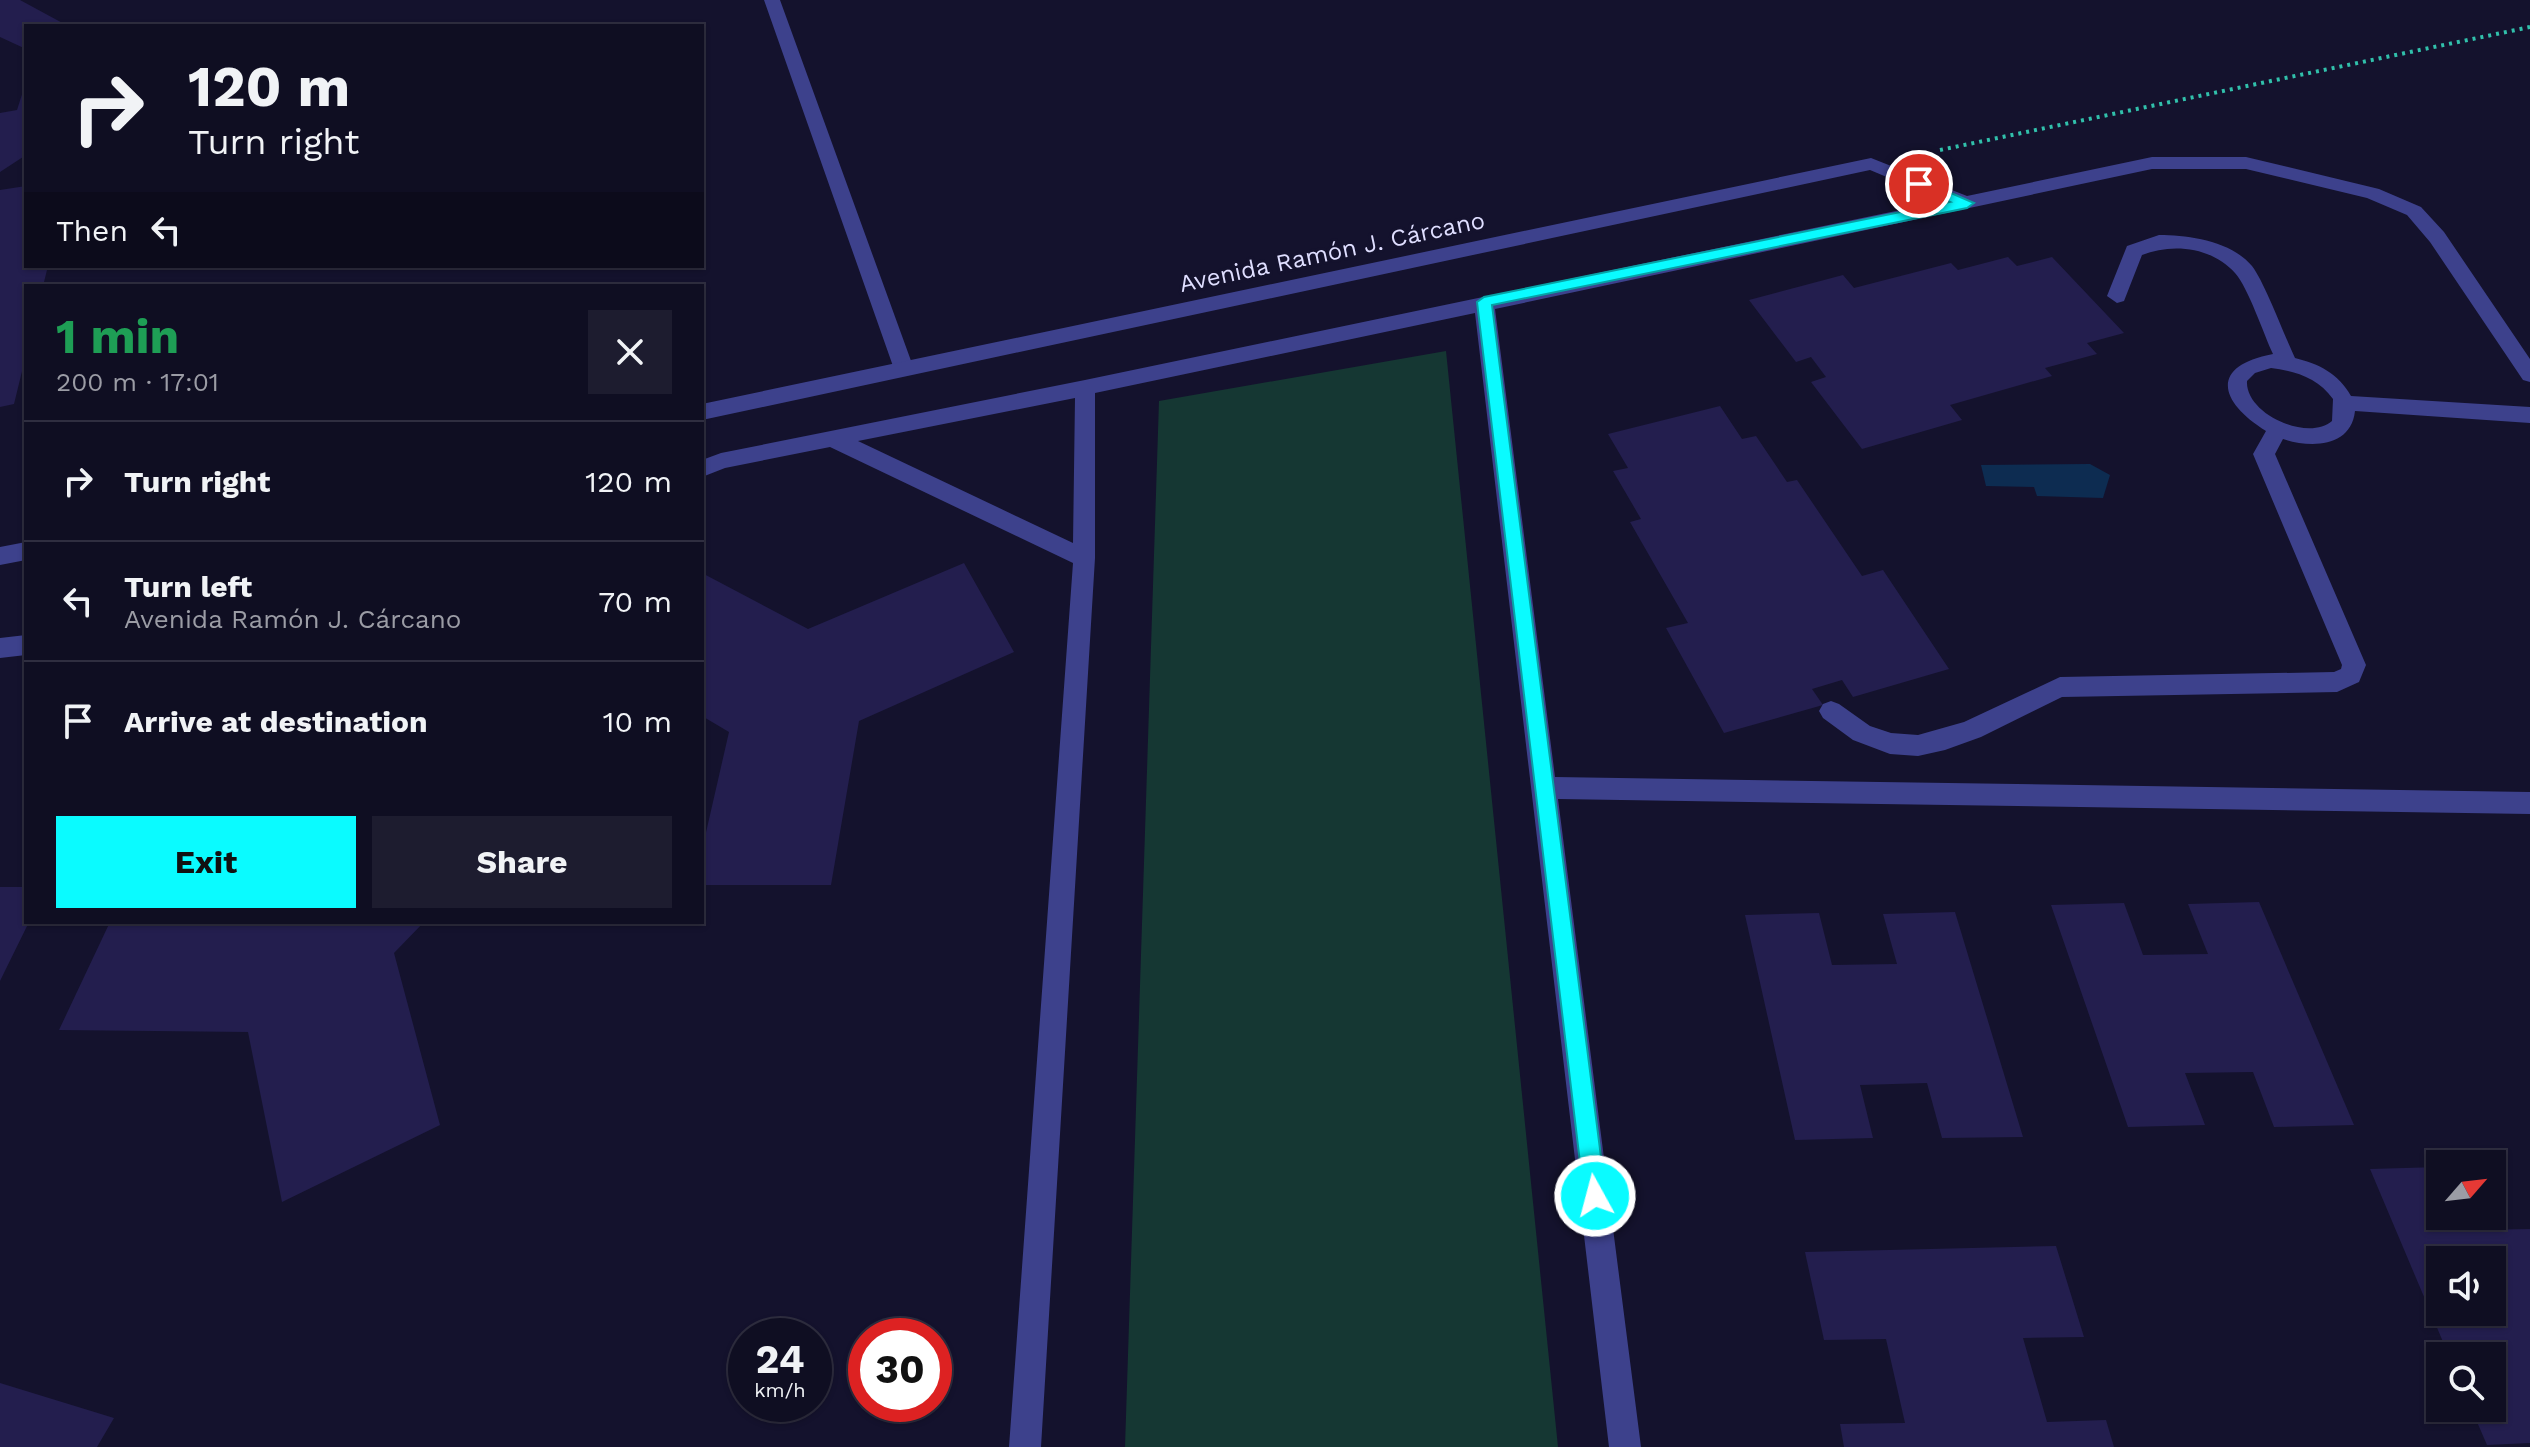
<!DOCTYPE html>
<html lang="en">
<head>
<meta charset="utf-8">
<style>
  body { margin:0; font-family:"Work Sans",sans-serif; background:#1d1c2f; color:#f1f3f6; height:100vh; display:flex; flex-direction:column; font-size:30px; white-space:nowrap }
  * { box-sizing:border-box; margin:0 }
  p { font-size:26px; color:#9b9ca5 }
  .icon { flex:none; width:44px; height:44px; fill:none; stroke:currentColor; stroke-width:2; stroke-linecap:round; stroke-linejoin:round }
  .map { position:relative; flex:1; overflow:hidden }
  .drawer { position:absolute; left:24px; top:284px; width:680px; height:640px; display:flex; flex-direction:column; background:#0f0e22; border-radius:0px; box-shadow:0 2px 6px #0004,0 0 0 2px #2f2e40 }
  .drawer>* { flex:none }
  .guide { position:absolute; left:24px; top:24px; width:680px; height:244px; border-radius:0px; box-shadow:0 2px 6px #0004,0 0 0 2px #2f2e40; background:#0f0e22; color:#f1f3f6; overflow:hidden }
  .needle { width:52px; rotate:62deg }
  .tools { position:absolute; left:2426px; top:1150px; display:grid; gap:16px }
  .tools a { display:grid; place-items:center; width:80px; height:80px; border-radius:0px; background:#0f0e22; box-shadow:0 2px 6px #0004,0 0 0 2px #2f2e40; font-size:40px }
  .speed { position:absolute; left:728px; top:1318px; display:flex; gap:16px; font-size:40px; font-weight:700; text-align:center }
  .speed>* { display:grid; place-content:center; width:104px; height:104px; border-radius:50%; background:#0f0e22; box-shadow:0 2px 6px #0004,0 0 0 2px #2f2e40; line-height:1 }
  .speed small { font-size:20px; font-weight:400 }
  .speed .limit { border:12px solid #d22; background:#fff; color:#111 }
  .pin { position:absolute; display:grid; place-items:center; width:68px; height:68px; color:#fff; margin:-34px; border:4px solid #fff; border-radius:50%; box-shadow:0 2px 8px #0007 }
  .me { position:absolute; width:88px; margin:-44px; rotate:353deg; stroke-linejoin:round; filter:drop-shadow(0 0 6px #0008) }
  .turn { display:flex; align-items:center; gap:28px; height:168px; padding:0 32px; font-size:36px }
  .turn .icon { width:104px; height:104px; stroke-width:2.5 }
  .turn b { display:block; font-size:56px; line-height:68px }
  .then { display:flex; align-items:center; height:76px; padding:0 32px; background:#0003; gap:16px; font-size:30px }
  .round { display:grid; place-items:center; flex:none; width:84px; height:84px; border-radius:0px; background:#1d1c2f }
  .summary { display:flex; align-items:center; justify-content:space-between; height:136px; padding:0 32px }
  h1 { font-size:48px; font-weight:700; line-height:60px; color:#1e9e55 }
  .action { display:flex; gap:16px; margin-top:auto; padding:16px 32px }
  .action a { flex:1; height:92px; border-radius:0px; background:#0afbff; color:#111; font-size:32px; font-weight:700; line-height:92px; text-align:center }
  .action a+a { background:#1d1c2f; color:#f1f3f6 }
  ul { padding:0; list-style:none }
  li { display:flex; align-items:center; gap:24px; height:120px; padding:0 32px; border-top:2px solid #2f2e40 }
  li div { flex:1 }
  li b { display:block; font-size:30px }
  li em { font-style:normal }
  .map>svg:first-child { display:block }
  .green { fill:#153733 }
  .water { fill:#0d2c51 }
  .building { fill:#231e4e; fill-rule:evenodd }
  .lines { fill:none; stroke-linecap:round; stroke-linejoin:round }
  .path { stroke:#31c0ab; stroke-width:4; stroke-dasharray:3 5; stroke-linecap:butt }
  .lane { fill:#3d418c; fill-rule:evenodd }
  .street { fill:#3d418c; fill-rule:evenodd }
  .route { fill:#0afbff; stroke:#06a3a6; stroke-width:2 }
  .labels { text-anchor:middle; stroke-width:6; stroke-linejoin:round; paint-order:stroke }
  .street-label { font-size:24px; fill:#dfdeff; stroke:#14122d }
</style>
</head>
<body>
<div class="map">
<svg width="2530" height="1447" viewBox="0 0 2530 1447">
  <rect width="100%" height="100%" fill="#14122d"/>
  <!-- green -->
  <path class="green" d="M1446,351L1558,1447H1125L1159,401Z"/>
  <!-- water -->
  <path class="water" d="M2090,464L2110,475L2103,498L2037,496L2034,487L1986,486L1981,465Z"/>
  <!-- building -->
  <path class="building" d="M0,0H20L68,26H26V49L0,37Z
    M26,82V155L0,172V113L17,110Z
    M26,186V266H48L43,286H26V355L14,404L0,407V190Z
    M2008,257L2017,266L2052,257L2124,333L2087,343L2097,354L2045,368L2052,376L1950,405L1962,420L1862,449L1811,382L1826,377L1811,357L1796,362L1749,300L1843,275L1854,288L1951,263L1958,270Z
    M1720,406L1742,439L1756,436L1787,482L1797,480L1862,576L1883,570L1949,669L1853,697L1842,680L1812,689L1823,705L1724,733L1666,628L1688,623L1630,522L1641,519L1613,471L1628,468L1608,434Z
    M964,563L1014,652L859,721L831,885H702V850L729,732L702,716V573L808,629Z
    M0,887H26V922H29L0,981Z
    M2259,902L2354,1125L2274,1127L2253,1072L2185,1073L2205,1125L2128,1127L2051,905L2124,903L2143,955L2208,954L2188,904Z
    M1955,912L2023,1137L1942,1138L1927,1083L1860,1085L1873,1138L1795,1140L1745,915L1819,913L1832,965L1897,964L1883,914Z
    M110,922H424L394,953L440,1125L282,1202L248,1032L59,1030Z
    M2440,1167V1216H2472L2479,1230L2530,1229V1443L2487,1445L2471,1408H2492V1356H2449L2370,1169ZM2440,1260H2492V1312H2440Z
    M2056,1246L2084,1337L2023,1338L2047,1422L2106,1420L2114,1447H1844L1840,1424L1905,1423L1886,1339L1824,1340L1805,1252Z
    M0,1383L114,1418L97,1447H0Z"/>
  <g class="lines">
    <!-- path -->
    <path class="path" d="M1940,150L2530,27"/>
    <!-- lane -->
    <path class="lane" d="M764,0H780L914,369L911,374H897L894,369Z
      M2159,235C2189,235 2231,241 2252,266C2265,283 2284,335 2295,358C2319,364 2338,373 2351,396L2530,407V423L2355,411C2351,448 2310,448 2283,439L2275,454L2366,665L2359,682L2337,692L2062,697L1981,737L1945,750L1918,756L1890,754L1853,740L1823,718L1819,711L1823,704L1831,701L1839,704L1870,726L1891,733L1918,735L1964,722L2060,677L2334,672L2341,669L2342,665L2253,454L2266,431C2219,402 2209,366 2273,354C2264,335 2248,287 2235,273C2212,247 2172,243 2142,255L2124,301L2117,303L2107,296L2127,246ZM2271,368C2296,371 2318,378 2333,399L2332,421C2308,442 2245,414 2247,381L2255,373Z"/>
    <!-- street -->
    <path class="street" d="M2152,157H2246L2379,189L2421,207L2444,232L2530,359V382L2523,380L2430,242L2407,215L2367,198L2246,169H2152L1495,309L1555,777L2530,792V814L1558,799L1641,1447H1609L1475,313L1095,393V558L1041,1447H1009L1073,563L830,447L725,468L702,477V460L721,453L1085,380L1944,201L1870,170L702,420V404L1871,158L1967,196ZM1075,398L1073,543L858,441Z
      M26,542V560L0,565V547Z
      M26,635V655L0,658V638Z"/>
  </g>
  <!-- route -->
  <path class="route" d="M1919,179L1974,203L1967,208L1492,305L1606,1196L1603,1204L1595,1207L1587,1204L1584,1196L1477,302L1484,297L1950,202L1914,187V180Z"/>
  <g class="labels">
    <!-- street labels -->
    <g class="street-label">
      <text transform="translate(1332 252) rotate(-12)" y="8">Avenida Ramón J. Cárcano</text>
    </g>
  </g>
</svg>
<div class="tools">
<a><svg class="needle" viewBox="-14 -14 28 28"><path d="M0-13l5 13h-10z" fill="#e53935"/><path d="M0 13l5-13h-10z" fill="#9b9ca5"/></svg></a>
<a><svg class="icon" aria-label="sound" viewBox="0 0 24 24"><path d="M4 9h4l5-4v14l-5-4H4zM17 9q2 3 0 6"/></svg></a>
<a><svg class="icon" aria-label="search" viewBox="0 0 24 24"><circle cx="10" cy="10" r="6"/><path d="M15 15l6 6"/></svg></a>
</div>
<div class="speed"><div>24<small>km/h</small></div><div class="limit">30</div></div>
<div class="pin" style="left:1919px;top:184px;background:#d93025"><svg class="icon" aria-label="arrive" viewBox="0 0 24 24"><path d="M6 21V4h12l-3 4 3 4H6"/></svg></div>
<svg class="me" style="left:1595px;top:1196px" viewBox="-20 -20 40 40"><circle r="17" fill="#0afbff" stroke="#fff" stroke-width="3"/><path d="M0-11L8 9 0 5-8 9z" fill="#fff"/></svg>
<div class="guide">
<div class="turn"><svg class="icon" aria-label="right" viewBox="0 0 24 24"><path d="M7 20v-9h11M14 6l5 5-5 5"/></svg><div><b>120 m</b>Turn right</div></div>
<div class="then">Then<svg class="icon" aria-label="left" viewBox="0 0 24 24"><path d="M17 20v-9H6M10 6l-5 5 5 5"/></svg></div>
</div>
<section class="drawer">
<div class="summary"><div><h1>1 min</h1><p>200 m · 17:01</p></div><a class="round"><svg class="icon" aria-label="close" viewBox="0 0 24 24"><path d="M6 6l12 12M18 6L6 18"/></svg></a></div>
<ul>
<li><svg class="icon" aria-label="right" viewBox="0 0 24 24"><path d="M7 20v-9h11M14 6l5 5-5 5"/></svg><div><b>Turn right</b></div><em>120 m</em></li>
<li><svg class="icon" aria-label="left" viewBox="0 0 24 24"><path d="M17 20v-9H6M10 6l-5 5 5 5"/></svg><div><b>Turn left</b><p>Avenida Ramón J. Cárcano</p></div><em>70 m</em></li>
<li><svg class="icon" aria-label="arrive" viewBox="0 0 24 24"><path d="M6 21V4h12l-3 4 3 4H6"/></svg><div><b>Arrive at destination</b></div><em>10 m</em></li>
</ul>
<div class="action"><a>Exit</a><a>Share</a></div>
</section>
</div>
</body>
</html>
